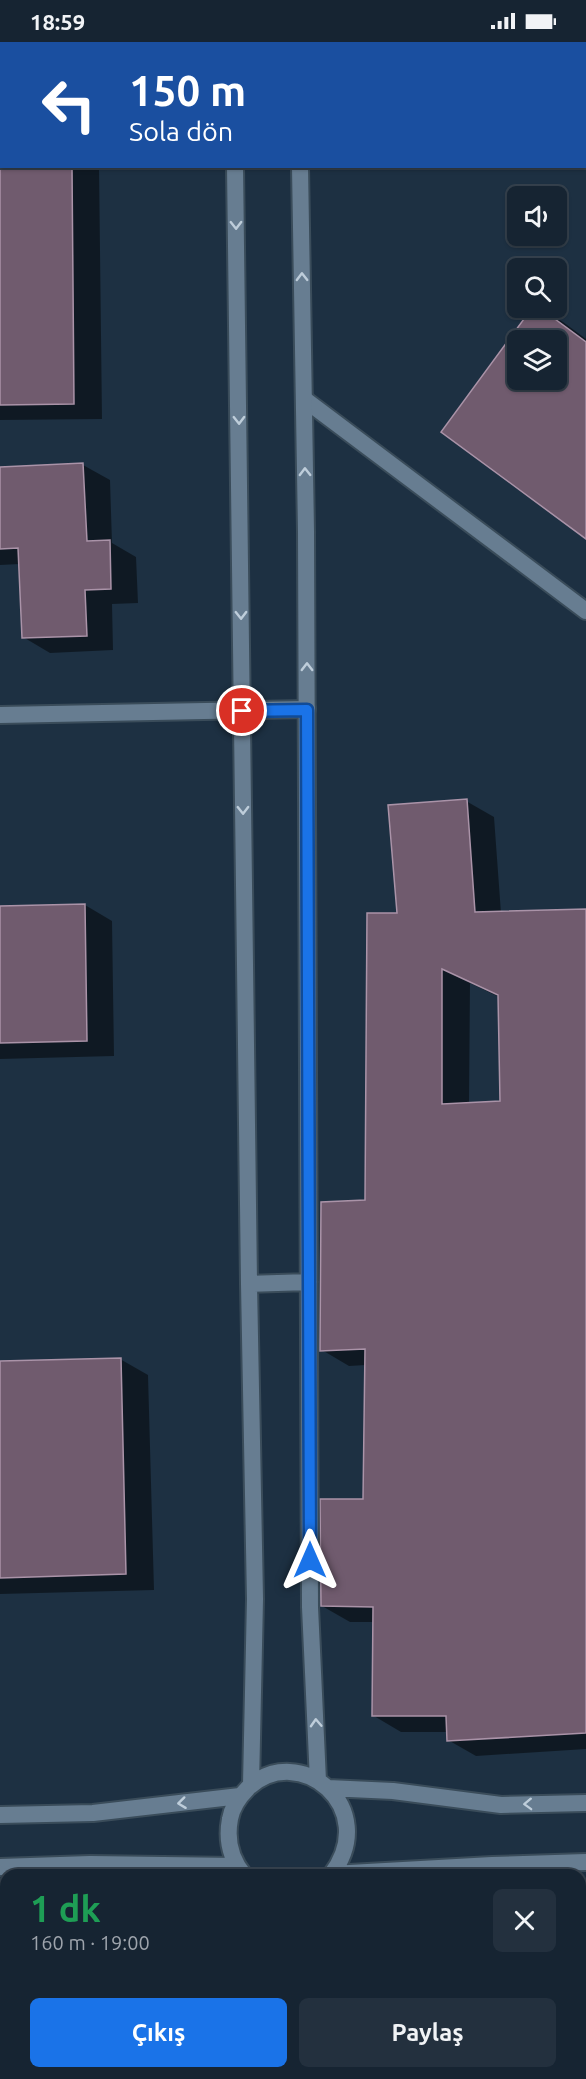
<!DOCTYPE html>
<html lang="tr">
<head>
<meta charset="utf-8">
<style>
  body { margin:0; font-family:Ubuntu,sans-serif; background:#23303e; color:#f1f3f6; height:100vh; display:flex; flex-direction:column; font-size:22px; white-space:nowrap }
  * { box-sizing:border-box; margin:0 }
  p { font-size:20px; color:#9ea4ac }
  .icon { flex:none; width:33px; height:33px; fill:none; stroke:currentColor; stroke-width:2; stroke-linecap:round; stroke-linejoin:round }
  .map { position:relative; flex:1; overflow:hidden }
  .sheet { position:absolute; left:0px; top:1827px; width:586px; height:210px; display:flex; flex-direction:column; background:#162432; border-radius:18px 18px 0 0; box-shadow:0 2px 4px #0004,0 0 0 2px #35414d }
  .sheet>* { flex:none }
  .hud { position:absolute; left:0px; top:0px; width:586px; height:126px; box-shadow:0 2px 4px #0004,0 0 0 2px #35414d; background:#1a4fa0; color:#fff; overflow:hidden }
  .fabs { position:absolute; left:507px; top:144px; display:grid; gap:12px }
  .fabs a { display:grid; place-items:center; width:60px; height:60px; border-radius:9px; background:#162432; box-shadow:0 2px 4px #0004,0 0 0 2px #35414d; font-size:30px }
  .pin { position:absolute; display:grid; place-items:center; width:51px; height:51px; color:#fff; margin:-26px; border:3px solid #fff; border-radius:50%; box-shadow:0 2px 6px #0007 }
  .me { position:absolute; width:66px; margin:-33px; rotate:0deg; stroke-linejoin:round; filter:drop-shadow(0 0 4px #0008) }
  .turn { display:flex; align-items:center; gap:21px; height:126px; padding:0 30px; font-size:27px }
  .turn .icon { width:78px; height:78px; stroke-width:2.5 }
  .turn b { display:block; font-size:42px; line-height:51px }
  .round { display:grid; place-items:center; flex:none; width:63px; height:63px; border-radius:9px; background:#23303e }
  .headline { display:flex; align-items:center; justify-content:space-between; height:102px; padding:0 30px }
  h1 { font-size:36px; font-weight:600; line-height:45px; color:#1e9e55 }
  .cta { display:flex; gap:12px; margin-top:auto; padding:12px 30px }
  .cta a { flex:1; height:69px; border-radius:9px; background:#1a73e8; color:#fff; font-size:24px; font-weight:600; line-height:69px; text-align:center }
  .cta a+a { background:#23303e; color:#f1f3f6 }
  .status { display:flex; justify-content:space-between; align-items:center; height:42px; padding:0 30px; background:#162432; direction:ltr }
  .status svg { height:16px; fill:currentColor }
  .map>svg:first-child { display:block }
  .shadow { fill:#0007; fill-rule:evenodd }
  .building { fill:#705b6e; stroke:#aa93a8; stroke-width:1.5; fill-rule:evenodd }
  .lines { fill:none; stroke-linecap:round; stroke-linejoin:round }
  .service-casing { stroke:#3a4c5a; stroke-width:20 }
  .pedestrian-casing { stroke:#3a4c5a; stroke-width:20 }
  .minor-casing { stroke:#3a4c5a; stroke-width:20 }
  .service { stroke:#677d91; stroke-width:16 }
  .pedestrian { stroke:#677d91; stroke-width:16 }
  .minor { stroke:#677d91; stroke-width:16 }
  .oneway { stroke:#becdda }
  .route-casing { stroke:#114b97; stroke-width:15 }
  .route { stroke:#1a73e8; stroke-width:10 }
</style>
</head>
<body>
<div class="status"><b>18:59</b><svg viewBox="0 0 49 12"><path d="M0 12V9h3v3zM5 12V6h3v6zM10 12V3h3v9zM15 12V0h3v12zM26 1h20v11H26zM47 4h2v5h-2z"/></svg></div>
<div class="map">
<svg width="586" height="2037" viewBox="0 0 586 2037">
  <rect width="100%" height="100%" fill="#1d3042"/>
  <!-- shadow -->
  <path class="shadow" d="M0,0H56L2,2V124H99L102,377L0,378Z
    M534,266H538L563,280L586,297V495L443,390ZM518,298H556V338H518Z
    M83,423L110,438L112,501L136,515L138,561L112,562L113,608L50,611L23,595L20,522L0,523V426Z
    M466,759L494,775L501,871L586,868V1707L476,1714L448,1698V1690H401L374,1674V1580H350L322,1564L365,1458L366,1323L349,1324L322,1308L366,1160L398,872ZM470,941L499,955L502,1061L469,1062Z
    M85,863L112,879L114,1014L0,1017V865Z
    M120,1317L148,1333L154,1548L0,1552V1321Z
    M0,1854H6V2031H110V2037H0Z
    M580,1897H586V2037H427V2031H580Z"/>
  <!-- building -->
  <path class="building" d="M0,124H72L74,362L0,363Z
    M532,266H540L586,300V497L441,390ZM518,298H556V338H518Z
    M83,421L87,499L110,498L111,547L85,548L87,594L22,596L18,506L0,507V425Z
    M467,757L475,870L586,867V1691L447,1699L446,1674H372L373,1565L321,1564L320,1457H363L365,1307L320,1309L321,1160L365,1158L367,871H397L388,763ZM442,927L498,953L500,1059L442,1062Z
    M85,862L87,999L0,1001V864Z
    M121,1316L126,1532L0,1536V1319Z"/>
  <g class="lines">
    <!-- service casing -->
    <g class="service-casing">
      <path id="service" d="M0,673L307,667"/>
    </g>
    <!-- pedestrian casing -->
    <g class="pedestrian-casing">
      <path id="pedestrian" d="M304,357L586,569"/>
    </g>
    <!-- minor casing -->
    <g class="minor-casing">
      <path id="minor" d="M217,0V2
        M297,0V2
        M470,0L472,2
        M565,0L567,2
        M585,20L586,21
        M585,109L586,110
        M235,124L249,1242L255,1557L251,1743
        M300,124L306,490L310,1565L318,1739
        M249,1242L309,1240
        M328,1746L393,1749L501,1763L586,1761
        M0,1773L93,1771L240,1754
        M0,1825L90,1822L236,1824
        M332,1832L492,1823L586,1820
        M244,1833C230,1816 226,1798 230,1777C232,1765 239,1755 248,1746C299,1698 382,1766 331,1833
        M254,2031V2037
        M319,2031V2037"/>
    </g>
    <!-- service -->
    <use href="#service" class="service"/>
    <!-- pedestrian -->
    <use href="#pedestrian" class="pedestrian"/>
    <!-- minor -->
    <use href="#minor" class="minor"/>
  </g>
  <!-- one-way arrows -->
  <defs><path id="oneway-chevron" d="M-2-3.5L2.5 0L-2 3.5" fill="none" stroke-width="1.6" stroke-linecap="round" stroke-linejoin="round" transform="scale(1.5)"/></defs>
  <g class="oneway">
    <use href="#oneway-chevron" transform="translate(236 183) rotate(89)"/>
    <use href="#oneway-chevron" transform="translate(302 235) rotate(-91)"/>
    <use href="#oneway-chevron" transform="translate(239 378) rotate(89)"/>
    <use href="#oneway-chevron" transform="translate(305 430) rotate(-91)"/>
    <use href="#oneway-chevron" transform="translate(241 573) rotate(89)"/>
    <use href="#oneway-chevron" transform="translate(307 625) rotate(-90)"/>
    <use href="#oneway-chevron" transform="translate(243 768) rotate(89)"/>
    <use href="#oneway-chevron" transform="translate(316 1681) rotate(-93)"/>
    <use href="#oneway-chevron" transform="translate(182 1761) rotate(173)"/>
    <use href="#oneway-chevron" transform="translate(528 1762) rotate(178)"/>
  </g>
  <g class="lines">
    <!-- route casing -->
    <g class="route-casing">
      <path id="route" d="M242,669L307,668L310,1518"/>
    </g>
    <!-- route -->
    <use href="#route" class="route"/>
  </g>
</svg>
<div class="fabs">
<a><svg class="icon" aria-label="sound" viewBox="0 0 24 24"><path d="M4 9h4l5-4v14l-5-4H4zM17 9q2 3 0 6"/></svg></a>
<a><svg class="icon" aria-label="search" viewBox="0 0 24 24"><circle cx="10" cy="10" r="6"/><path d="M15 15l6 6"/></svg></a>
<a><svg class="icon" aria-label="layers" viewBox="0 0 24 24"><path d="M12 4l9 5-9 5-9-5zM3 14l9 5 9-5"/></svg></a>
</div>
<div class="pin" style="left:242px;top:669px;background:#d93025"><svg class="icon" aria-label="arrive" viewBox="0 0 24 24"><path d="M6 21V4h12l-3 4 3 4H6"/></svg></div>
<svg class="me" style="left:310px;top:1518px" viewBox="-20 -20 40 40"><path d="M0-17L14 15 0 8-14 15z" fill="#1a73e8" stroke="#fff" stroke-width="4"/></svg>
<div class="hud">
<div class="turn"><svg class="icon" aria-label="left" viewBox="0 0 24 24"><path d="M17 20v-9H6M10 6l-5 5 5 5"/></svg><div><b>150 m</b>Sola dön</div></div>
</div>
<section class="sheet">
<div class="headline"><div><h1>1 dk</h1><p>160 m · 19:00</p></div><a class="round"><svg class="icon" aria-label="close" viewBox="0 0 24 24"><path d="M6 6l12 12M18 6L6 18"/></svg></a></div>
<div class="cta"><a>Çıkış</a><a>Paylaş</a></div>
</section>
</div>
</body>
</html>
